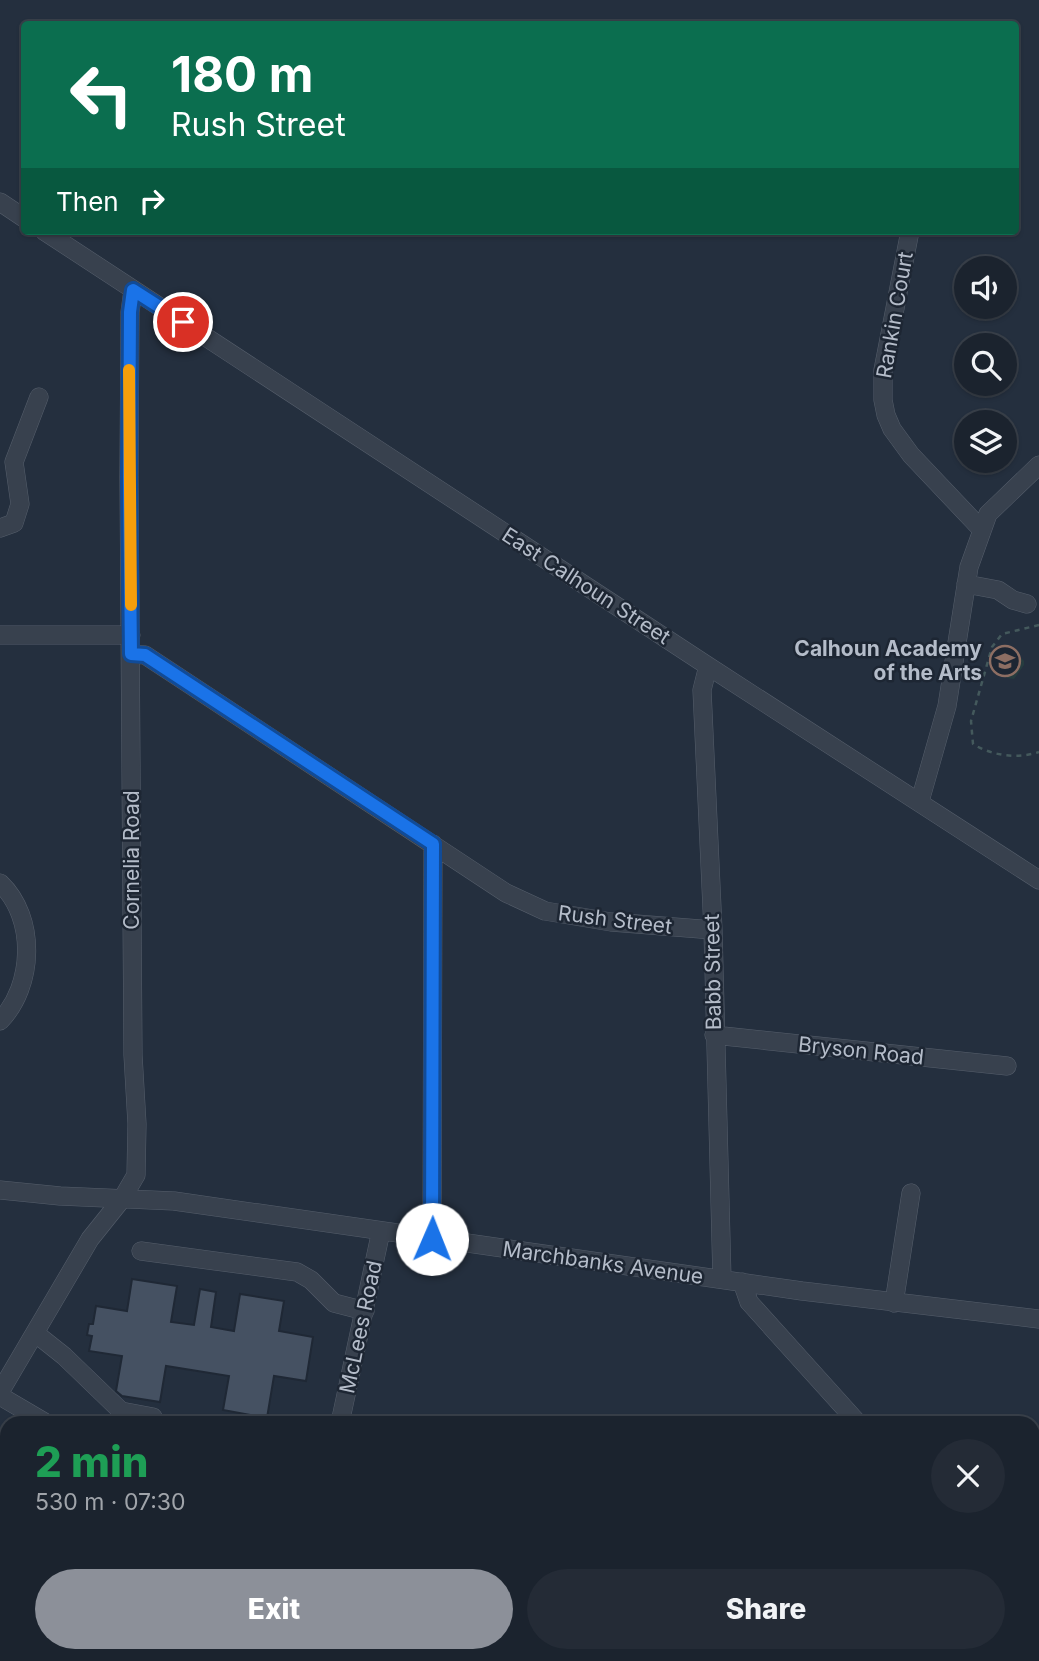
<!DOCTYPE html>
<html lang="en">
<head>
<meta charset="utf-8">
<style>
  body { margin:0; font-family:Inter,sans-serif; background:#242b36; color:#f1f3f6; height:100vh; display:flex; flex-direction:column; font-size:26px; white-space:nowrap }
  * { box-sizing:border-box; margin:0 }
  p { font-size:23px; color:#a0a4aa }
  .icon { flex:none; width:38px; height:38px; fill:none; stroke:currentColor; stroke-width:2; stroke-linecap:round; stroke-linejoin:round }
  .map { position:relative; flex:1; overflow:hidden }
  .details { position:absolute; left:0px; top:1416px; width:1040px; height:247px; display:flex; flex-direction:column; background:#1b232e; border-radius:21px 21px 0 0; box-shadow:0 2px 5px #0004,0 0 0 2px #39404a }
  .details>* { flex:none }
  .top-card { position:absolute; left:21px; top:21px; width:998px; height:214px; border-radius:7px; box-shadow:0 2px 5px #0004,0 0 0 2px #39404a; background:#0b6e4f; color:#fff; overflow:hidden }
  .controls { position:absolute; left:954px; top:256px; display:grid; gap:14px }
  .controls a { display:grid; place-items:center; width:63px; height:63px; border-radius:50%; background:#1b232e; box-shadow:0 2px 5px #0004,0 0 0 2px #39404a; font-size:35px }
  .pin { position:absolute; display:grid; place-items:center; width:60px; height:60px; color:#fff; margin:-30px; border:4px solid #fff; border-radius:50%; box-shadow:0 2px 7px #0007 }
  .me { position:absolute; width:77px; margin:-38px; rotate:1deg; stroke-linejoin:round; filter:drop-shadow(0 0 5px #0008) }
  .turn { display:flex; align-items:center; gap:24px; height:147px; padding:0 35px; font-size:32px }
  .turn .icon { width:91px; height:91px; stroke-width:2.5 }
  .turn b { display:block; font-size:49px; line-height:60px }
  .then { display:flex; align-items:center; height:66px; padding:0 35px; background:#0003; gap:14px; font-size:26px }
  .round { display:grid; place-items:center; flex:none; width:74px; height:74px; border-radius:37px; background:#242b36 }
  .head { display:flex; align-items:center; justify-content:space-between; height:119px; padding:0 35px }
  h1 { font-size:42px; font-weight:800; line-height:52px; color:#1e9e55 }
  .action { display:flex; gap:14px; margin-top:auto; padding:14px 35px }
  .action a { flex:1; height:80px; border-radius:42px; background:#8c9099; color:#fff; font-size:28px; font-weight:800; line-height:80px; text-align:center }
  .action a+a { background:#242b36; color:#f1f3f6 }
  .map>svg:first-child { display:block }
  .green { fill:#263c3f }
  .building { fill:#455162; stroke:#1f2835; stroke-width:2 }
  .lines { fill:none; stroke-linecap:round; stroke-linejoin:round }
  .minor-casing { stroke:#565f6c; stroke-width:19 }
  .path { stroke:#44595c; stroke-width:2.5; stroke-dasharray:5 5; stroke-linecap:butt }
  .minor { stroke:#38414e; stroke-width:18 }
  .route-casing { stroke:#114b97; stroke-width:18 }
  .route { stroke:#1a73e8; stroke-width:12 }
  .slow { stroke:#f59e0b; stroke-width:12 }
  .labels { text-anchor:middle; stroke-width:5; stroke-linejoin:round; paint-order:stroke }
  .street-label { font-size:21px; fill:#b4bcc9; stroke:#1d2633 }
  .poi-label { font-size:21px; font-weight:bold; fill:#b4bcc9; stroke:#1d2633; text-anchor:end }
</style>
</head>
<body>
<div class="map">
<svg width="1039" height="1661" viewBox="0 0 1039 1661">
  <rect width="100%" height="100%" fill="#242f3e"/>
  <!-- green -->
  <path class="green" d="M1011,657H1020L1024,661V665L1014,679L1007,678L1005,666Z"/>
  <!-- building -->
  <path class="building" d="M132,1279L177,1286L171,1322L194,1325L200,1289L216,1292L211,1327L234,1331L240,1294L284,1301L279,1331L313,1337L306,1381L274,1376L267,1418L223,1410L229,1376L166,1366L160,1402L122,1396L116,1391L122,1356L89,1351L92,1336L87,1335L89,1324H93L96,1306L127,1311Z"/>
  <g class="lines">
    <!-- minor casing -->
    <g class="minor-casing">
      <path id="minor" d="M0,202L24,218
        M44,231L708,666L1039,880
        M910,231L883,370V400L886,415L892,429L911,455L982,530
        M0,528L14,523L20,504L14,462L39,397
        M966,584L998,590L1013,600L1027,604
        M0,635H131
        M131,654L145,655L506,893L545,911L611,922L713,930
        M708,666L702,690L713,930L722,1279
        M920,801L947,706L969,567L988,514L1039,465
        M0,883C37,918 34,986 0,1021
        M714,1035L1007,1066
        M0,1190L60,1196L174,1201L802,1291L1039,1319
        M432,1239L433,844
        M141,1251L297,1272L311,1280L334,1303L365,1311
        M742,1282L749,1302L858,1423
        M894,1303L911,1193
        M35,1333L64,1356L121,1411L153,1417
        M0,1392L90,1239L122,1199L136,1175L137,1124L133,1055L129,477L130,312L133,290
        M0,1396L46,1423
        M340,1423L381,1231
        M0,1485L7,1488
        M1032,1614L1039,1621
        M293,1661L294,1656"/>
    </g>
    <!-- path -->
    <path class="path" d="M1039,625L1002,634L992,647L971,721L973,744C992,756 1018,759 1039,752"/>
    <!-- minor -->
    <use href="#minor" class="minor"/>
  </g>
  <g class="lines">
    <!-- route casing -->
    <g class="route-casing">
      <path id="route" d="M183,322L133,290L130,312L129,477L131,654L145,655L433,844L432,1239"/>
    </g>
    <!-- route -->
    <use href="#route" class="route"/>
    <!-- slow -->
    <path class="slow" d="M129,370L131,605"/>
  </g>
  <!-- icons -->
  <defs>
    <g id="school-ring" transform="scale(1.575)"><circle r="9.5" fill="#1d2633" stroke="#8d6e63" stroke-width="1.5"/><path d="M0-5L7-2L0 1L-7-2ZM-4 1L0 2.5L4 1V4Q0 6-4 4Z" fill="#8d6e63"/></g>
  </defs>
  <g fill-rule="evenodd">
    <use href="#school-ring" x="1005" y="661"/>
  </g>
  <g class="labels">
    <!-- street labels -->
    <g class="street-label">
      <text transform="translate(895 315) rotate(-80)" y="7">Rankin Court</text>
      <text transform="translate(586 586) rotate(33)" y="7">East Calhoun Street</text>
      <text transform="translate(132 860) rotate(-90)" y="7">Cornelia Road</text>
      <text transform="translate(615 920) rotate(7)" y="7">Rush Street</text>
      <text transform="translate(713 972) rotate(-91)" y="7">Babb Street</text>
      <text transform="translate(861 1051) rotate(6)" y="7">Bryson Road</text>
      <text transform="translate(603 1263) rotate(8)" y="7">Marchbanks Avenue</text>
      <text transform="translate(361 1327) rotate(-78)" y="7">McLees Road</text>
    </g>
    <!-- poi labels -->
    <g class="poi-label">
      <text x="982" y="656">Calhoun Academy<tspan x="982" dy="24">of the Arts</tspan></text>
    </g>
  </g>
</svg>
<div class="controls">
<a><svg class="icon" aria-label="sound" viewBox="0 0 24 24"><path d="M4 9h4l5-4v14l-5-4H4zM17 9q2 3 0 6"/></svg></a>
<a><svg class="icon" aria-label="search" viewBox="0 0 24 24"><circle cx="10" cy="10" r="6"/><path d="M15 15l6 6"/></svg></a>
<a><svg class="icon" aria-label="layers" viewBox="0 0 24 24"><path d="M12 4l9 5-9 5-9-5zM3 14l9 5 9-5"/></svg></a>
</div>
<div class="pin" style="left:183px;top:322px;background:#d93025"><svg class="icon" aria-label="arrive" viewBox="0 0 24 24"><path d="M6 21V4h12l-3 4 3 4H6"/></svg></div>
<svg class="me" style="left:432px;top:1239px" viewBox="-20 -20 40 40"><circle r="19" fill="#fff"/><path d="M0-13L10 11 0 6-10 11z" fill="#1a73e8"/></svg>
<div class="top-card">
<div class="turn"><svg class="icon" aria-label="left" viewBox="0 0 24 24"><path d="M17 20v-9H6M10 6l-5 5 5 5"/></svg><div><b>180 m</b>Rush Street</div></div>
<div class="then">Then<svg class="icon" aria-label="right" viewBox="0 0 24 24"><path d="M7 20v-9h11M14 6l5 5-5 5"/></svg></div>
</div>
<section class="details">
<div class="head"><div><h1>2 min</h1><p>530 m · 07:30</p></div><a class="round"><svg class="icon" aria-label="close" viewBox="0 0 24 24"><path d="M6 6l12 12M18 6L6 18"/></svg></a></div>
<div class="action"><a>Exit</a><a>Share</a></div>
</section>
</div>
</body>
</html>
